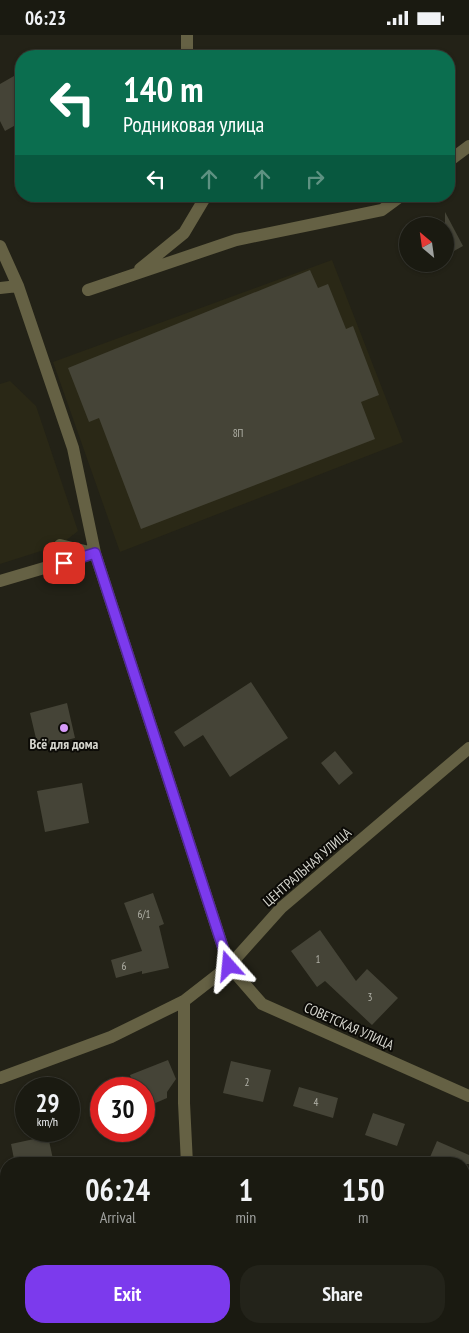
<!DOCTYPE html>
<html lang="en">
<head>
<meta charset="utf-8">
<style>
  body { margin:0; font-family:"PT Sans Narrow",sans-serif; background:#23231a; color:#f1f3f6; height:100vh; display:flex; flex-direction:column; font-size:19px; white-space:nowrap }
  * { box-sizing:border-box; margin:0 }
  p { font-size:16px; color:#9fa19f }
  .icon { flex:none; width:28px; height:28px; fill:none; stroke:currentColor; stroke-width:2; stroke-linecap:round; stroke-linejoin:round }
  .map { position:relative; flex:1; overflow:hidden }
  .sheet { position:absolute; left:0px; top:1122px; width:470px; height:176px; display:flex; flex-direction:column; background:#1a1a11; border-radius:20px 20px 0 0; box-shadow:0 1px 4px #0004,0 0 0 1px #383831 }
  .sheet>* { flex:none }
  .top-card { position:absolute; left:15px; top:15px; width:440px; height:152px; border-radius:20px; box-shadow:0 1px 4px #0004,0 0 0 1px #383831; background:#0b6e4f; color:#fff; overflow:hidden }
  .needle { width:32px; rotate:331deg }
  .fabs { position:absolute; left:399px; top:182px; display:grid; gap:10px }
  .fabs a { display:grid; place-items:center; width:55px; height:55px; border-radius:50%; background:#1a1a11; box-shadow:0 1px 4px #0004,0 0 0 1px #383831; font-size:25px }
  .speed { position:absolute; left:15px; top:1042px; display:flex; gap:10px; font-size:25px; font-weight:700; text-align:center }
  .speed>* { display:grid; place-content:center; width:65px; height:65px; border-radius:50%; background:#1a1a11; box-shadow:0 1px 4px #0004,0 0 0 1px #383831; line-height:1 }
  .speed small { font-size:12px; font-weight:400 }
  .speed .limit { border:8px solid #d22; background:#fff; color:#111 }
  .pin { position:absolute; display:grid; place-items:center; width:42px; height:42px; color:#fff; margin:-21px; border-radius:10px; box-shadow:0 2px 8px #0006 }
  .me { position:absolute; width:55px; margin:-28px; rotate:342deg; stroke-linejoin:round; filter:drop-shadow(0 0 4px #0008) }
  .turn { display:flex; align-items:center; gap:18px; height:105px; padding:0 25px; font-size:22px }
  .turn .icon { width:65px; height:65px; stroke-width:2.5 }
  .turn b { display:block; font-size:35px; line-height:42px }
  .lanes { display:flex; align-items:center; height:48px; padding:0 25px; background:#0003; justify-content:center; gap:25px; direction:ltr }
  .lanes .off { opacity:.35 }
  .eta { display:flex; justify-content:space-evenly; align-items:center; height:85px; text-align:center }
  .eta b { font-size:30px; font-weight:600; line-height:35px }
  .button { display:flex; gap:10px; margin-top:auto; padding:10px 25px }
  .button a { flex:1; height:58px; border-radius:20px; background:#7c3aed; color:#fff; font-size:20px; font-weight:600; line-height:58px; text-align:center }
  .button a+a { background:#23231a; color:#f1f3f6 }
  .status { display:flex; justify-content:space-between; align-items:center; height:35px; padding:0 25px; background:#1a1a11; direction:ltr }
  .status svg { height:14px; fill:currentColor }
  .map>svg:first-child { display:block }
  .built { fill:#2a2816 }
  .building { fill:#454437 }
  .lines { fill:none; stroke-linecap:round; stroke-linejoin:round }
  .minor { stroke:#656144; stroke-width:12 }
  .route-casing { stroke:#51269a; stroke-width:12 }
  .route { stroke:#7c3aed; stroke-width:9 }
  .poi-dot { fill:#d69bf9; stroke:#0c0b07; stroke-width:2 }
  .labels { text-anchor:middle; stroke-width:4; stroke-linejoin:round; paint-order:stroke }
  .number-label { font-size:11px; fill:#b2b2a8 }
  .poi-label { font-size:14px; font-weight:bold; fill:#d6d6ce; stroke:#0c0b07 }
  .street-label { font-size:14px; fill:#d6d6ce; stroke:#0c0b07 }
</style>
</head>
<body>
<div class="status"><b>06:23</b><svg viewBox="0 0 49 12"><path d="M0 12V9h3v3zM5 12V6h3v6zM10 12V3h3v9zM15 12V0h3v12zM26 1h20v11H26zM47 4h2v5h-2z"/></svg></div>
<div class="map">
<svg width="469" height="1298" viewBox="0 0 469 1298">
  <rect width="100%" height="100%" fill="#232217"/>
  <!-- built -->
  <path class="built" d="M332,225L403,407L120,517L53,327Z
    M10,346L36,371L78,496L60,510L0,529V349Z"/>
  <!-- building -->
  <path class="building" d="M21,37V87L5,96L0,86V49Z
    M445,177L463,211L445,221Z
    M310,235L318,253L328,249L346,294L353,291L379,360L361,367L375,404L141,494L99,383L89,387L68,333Z
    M251,647L288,703L230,742L203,700L184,712L174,697Z
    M67,668L75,703L38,712L30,678Z
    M335,716L353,738L339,750L321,728Z
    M82,748L89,788L45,797L37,756Z
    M153,858L164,889L159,891L169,933L142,939V936L116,943L111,925L142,916L124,868Z
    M320,895L356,946L367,934L398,963L372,990L325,946L317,952L291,916Z
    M168,1025L176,1044L167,1057V1063L144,1073V1054H135L130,1040Z
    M231,1026L271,1035L263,1067L223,1058Z
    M299,1052L338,1063L333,1083L293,1071Z
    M373,1078L405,1089L397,1111L365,1100Z
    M48,1101L54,1129H15L11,1109Z
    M437,1106L469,1120V1129H427Z"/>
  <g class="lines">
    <!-- minor -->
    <path class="minor" d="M187,21V0
      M449,126L469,111
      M0,211L18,251L73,413L95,518L229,931L262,969L469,1061
      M140,234L184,198L206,161
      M0,253L18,251
      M88,255L236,205L382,175L401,161
      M60,510L93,518
      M0,546L95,518
      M184,966V1068L187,1129
      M0,1043L111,1002L184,966L229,931L281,873L469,713
      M219,1292L221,1298"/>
  </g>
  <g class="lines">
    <!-- route casing -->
    <g class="route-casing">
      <path id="route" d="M64,528L95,518L229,931"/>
    </g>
    <!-- route -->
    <use href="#route" class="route"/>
  </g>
  <!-- markers -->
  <circle class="poi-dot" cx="64" cy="693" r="5"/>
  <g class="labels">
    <!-- number labels -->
    <g class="number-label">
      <text x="238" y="402">8П</text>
      <text x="144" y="883">6/1</text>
      <text x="318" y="928">1</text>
      <text x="124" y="935">6</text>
      <text x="370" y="966">3</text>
      <text x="247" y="1051">2</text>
      <text x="316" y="1071">4</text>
    </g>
    <!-- poi labels -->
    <g class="poi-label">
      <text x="64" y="714">Всё для дома</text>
    </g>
    <!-- street labels -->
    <g class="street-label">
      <text transform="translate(307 832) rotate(-41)" y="5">ЦЕНТРАЛЬНАЯ УЛИЦА</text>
      <text transform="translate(349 991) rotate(24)" y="5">СОВЕТСКАЯ УЛИЦА</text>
    </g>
  </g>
</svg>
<div class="fabs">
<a><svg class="needle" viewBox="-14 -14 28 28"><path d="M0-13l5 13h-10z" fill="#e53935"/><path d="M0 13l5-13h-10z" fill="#9fa19f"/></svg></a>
</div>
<div class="speed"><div>29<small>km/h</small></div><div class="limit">30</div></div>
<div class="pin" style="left:64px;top:528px;background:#d93025"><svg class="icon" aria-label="arrive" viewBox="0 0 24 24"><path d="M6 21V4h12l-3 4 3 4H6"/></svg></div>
<svg class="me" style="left:229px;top:931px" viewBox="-20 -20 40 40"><path d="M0-17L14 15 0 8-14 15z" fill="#7c3aed" stroke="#fff" stroke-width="4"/></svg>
<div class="top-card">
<div class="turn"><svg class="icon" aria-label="left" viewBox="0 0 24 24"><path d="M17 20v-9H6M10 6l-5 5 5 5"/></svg><div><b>140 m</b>Родниковая улица</div></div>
<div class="lanes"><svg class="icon" aria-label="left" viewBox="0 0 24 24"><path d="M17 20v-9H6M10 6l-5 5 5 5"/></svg><svg class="icon off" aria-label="ahead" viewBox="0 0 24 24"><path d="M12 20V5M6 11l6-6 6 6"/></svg><svg class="icon off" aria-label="ahead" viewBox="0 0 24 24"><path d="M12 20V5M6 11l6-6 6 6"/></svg><svg class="icon off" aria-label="right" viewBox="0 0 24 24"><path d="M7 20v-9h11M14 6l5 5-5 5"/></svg></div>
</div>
<section class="sheet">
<div class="eta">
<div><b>06:24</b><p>Arrival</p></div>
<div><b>1</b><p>min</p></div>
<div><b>150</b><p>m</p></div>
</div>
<div class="button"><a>Exit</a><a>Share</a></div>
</section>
</div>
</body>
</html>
